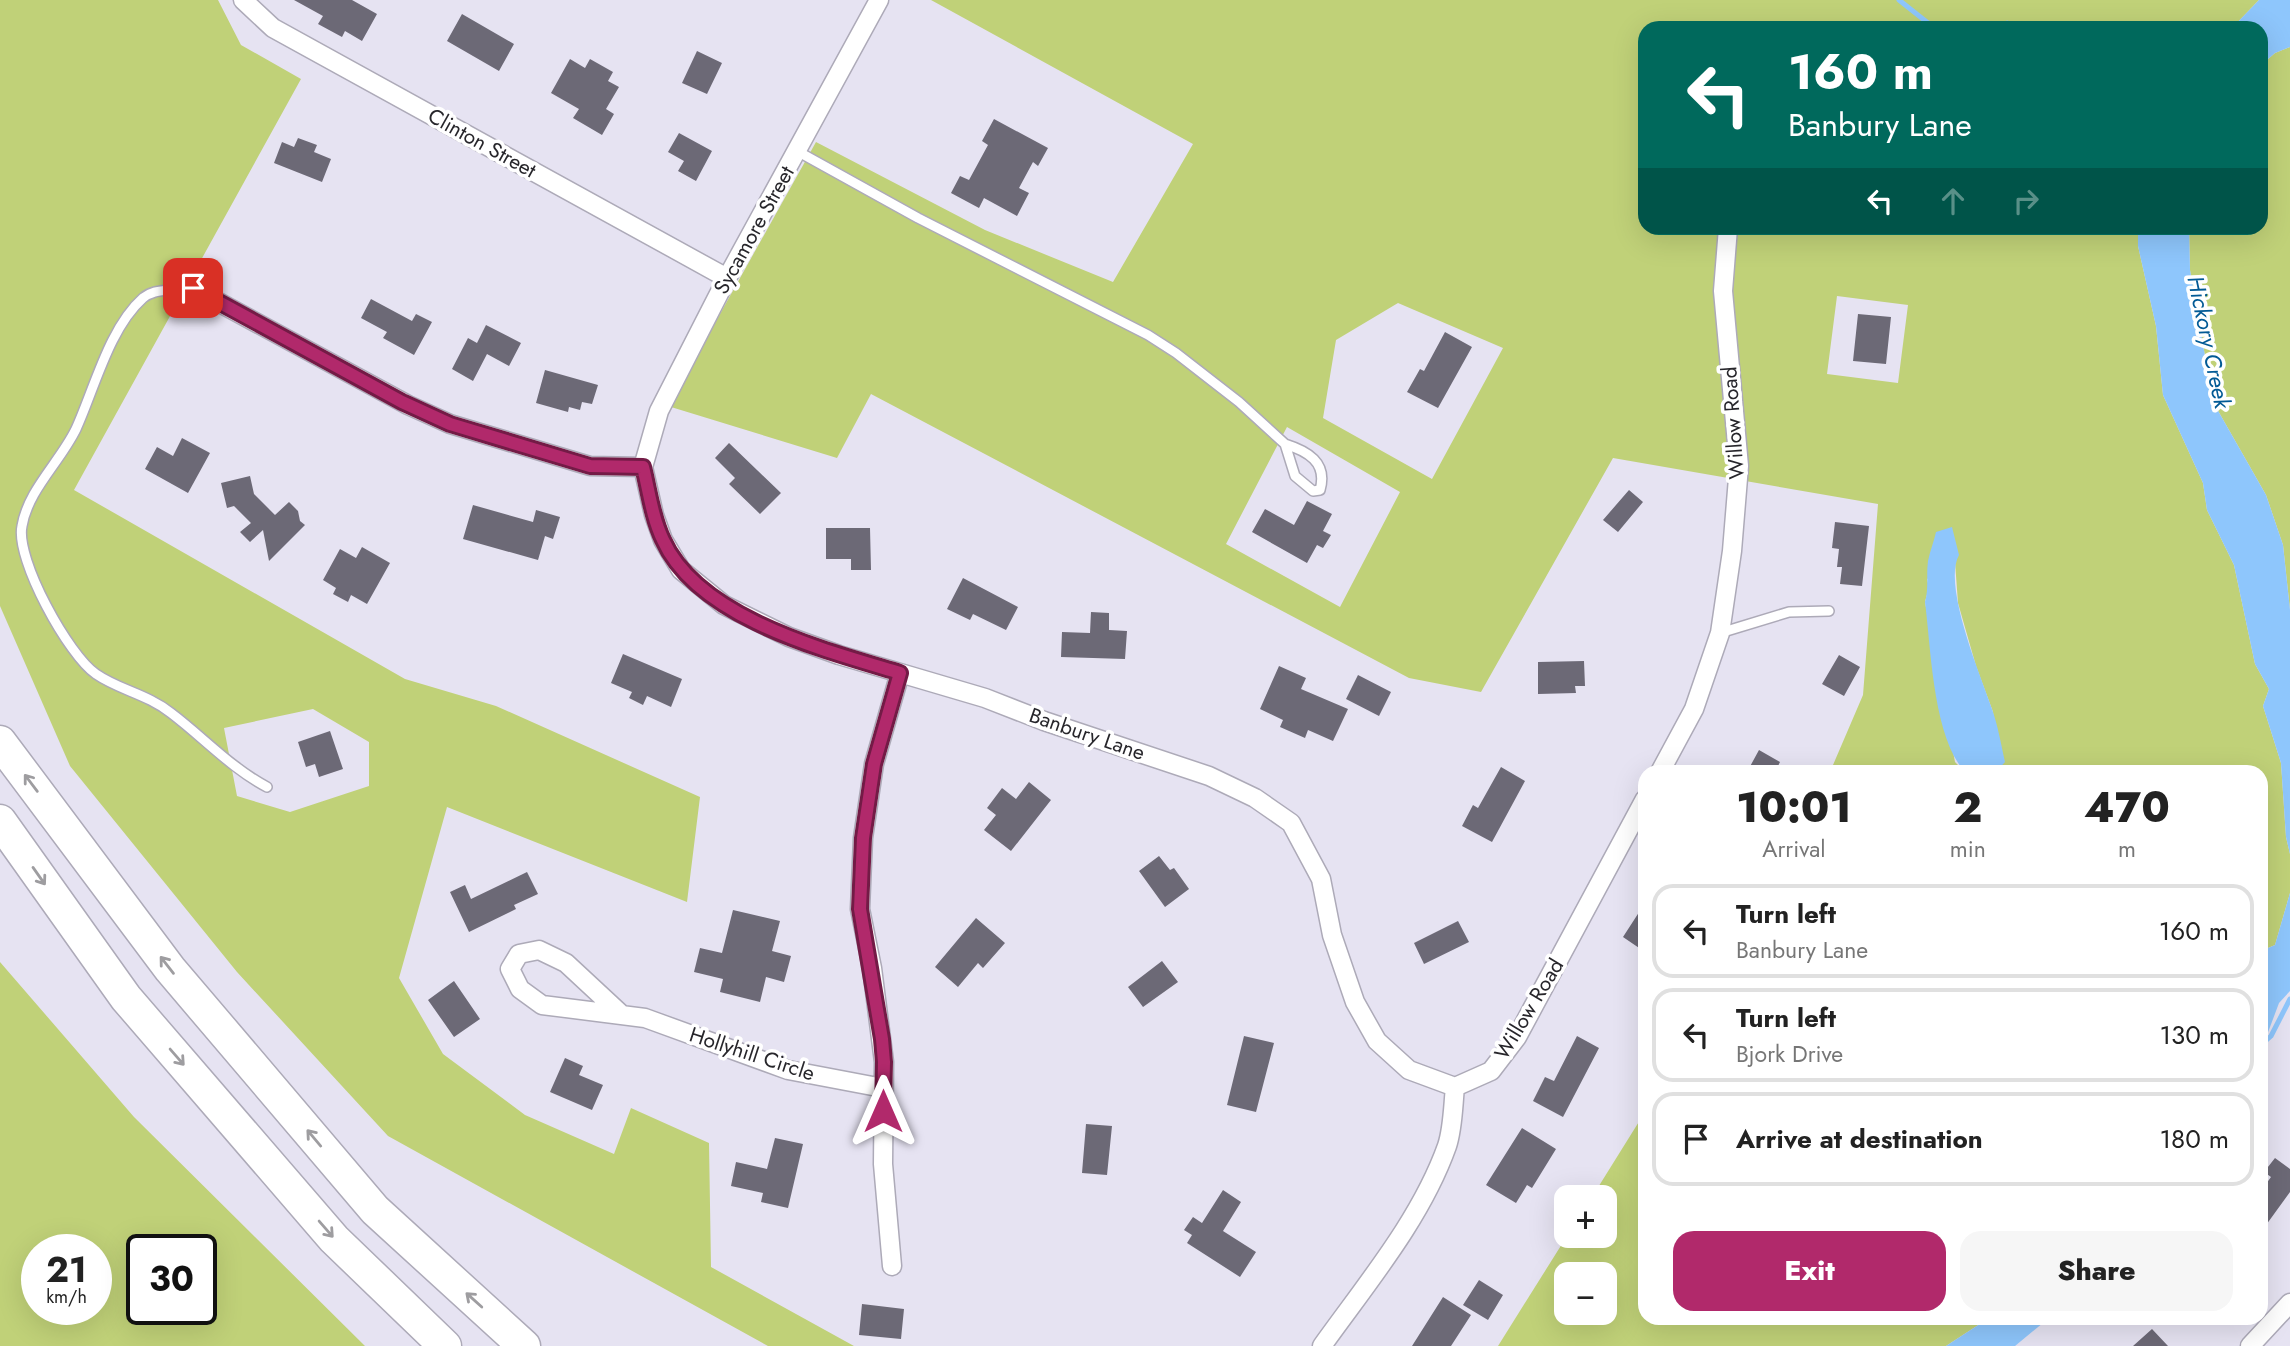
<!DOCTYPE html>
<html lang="en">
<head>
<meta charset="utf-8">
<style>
  body { margin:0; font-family:Jost,sans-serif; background:#f6f6f6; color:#222; height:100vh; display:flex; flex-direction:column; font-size:26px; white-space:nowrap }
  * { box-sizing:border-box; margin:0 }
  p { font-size:23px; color:#767676 }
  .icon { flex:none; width:38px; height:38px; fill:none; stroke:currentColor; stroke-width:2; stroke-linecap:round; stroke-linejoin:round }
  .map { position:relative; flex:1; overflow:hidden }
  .details { position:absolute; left:1638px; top:765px; width:630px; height:560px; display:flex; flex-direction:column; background:#fff; border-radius:21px; box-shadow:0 7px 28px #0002 }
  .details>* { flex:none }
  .top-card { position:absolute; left:1638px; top:21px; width:630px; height:214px; border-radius:21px; box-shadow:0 7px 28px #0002; background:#00695c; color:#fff; overflow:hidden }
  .controls { position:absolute; left:1554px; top:1185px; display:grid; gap:14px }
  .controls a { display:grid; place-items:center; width:63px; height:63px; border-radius:14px; background:#fff; box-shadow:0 7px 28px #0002; font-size:35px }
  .speed { position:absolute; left:21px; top:1234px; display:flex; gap:14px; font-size:35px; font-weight:700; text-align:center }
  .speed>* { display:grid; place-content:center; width:91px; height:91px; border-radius:50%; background:#fff; box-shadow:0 7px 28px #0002; line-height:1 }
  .speed small { font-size:18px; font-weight:400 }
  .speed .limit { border:4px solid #111; border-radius:10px; background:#fff; color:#111 }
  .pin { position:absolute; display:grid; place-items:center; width:60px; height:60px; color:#fff; margin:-30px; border-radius:14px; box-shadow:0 4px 10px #0006 }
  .me { position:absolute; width:77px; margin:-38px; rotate:0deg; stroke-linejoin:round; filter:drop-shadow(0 0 5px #0008) }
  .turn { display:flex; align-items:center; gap:24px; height:147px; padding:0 35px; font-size:32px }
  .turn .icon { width:91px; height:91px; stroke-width:2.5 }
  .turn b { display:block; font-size:49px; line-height:60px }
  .lanes { display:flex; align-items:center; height:66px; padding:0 35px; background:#0003; justify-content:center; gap:35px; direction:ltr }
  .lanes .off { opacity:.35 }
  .eta { display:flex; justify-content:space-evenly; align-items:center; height:119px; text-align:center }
  .eta b { font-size:42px; font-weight:800; line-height:49px }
  .action { display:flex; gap:14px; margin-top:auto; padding:14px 35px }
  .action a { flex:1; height:80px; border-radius:21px; background:#b1296b; color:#fff; font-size:28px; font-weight:800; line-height:80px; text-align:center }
  .action a+a { background:#f6f6f6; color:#222 }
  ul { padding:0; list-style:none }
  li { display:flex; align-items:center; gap:21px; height:94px; margin:0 14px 10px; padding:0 21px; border:4px solid #e0e0e0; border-radius:21px }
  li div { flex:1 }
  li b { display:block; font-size:26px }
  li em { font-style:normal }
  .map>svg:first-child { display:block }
  .green { fill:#c0d178; fill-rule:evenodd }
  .water { fill:#8ec6fc }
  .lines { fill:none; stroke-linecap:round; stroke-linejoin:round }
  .stream { stroke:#8ec6fc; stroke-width:5 }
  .building { fill:#6c6976 }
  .service-casing { stroke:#adaab8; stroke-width:12 }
  .minor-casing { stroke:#adaab8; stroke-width:21 }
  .motorway-casing { stroke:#adaab8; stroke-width:35 }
  .service { stroke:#fff; stroke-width:9 }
  .minor { stroke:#fff; stroke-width:18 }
  .motorway { stroke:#fff; stroke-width:32 }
  .oneway { stroke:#9e9da0 }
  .route-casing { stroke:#731b46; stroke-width:18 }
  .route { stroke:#b1296b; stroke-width:12 }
  .labels { text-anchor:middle; stroke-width:7; stroke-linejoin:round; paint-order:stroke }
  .street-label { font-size:21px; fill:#27262b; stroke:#fff }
  .water-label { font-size:23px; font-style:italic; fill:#025a95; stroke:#fff }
</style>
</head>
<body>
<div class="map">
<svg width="2290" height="1346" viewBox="0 0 2290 1346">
  <rect width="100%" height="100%" fill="#e6e3f2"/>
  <!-- green -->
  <path class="green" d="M0,0H218L241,45L301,79L74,490L405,679L496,706L700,797L687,902L447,807L399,978L443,1054L525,1115L614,1154L631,1108L709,1143L711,1267L854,1346H768L388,1136L237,972L70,766L0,606ZM313,709L369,742V786L290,812L237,796L224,728Z
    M931,0H2259L2232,28H1828L1813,23L1809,28H1645V228H2138V246L2156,326L2163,395L2203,483L2207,510L2234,565L2255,664L2269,689L2263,706L2281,763L2286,837L2290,854V893L2275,945L2261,951V772H1996L1998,771L1993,712L1976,666L1958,603L1955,562L1927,579L1929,587L1925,602L1955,762L1965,772H1830L1863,695L1878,504L1613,458L1481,692L1409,678L871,394L837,458L671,407L678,389L816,142L985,230L1113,282L1193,144ZM1837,296L1908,305L1898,383L1827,374ZM1398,303L1503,348L1432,479L1323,418L1336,340ZM1287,427L1400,492L1340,607L1226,544Z
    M2290,47V610L2283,545L2266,495L2213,402L2190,270L2189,228H2261V65L2275,53Z
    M0,962L134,1117L365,1346H0ZM37,1250H96V1309H37ZM142,1250H201V1309H142Z
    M1645,1112V1318H1989L1946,1346H1498L1567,1236H1605V1197H1592ZM1566,1274H1605V1312H1566Z"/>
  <!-- water -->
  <path class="water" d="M2259,0H2290V47L2275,53L2261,65V28H2232Z
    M2138,228H2189L2190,270L2213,402L2266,495L2283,545L2290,610V854L2286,837L2281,763L2263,706L2269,689L2255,664L2234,565L2207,510L2203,483L2163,395L2156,326L2138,246Z
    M1952,527L1959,555C1942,585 1981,676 1992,709C1998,726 2001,744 2005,762L1996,772H1965C1933,737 1931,649 1925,602C1929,588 1926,575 1928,561C1930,551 1934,541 1936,532Z
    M2290,893V991L2279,1003L2261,1051V951L2275,945Z
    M1989,1318H2049L2015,1346H1946Z"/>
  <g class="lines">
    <!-- stream -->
    <path class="stream" d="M1899,0L1928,23L1946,28
      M1999,28L2007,23L2013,28
      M2261,1045L2271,1036L2290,999"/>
  </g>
  <!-- building -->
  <path class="building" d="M294,0H352L377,14L362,41L345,31L342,37L318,24L323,16Z
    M462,14L514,44L499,71L447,41Z
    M697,51L722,63L707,94L682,83Z
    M570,59L585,68L590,59L613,72L608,81L619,87L606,109L614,114L602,135L573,118L579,109L551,93Z
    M994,119L1048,148L1038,166L1033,162L1019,188L1029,193L1017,216L984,198L979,208L951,193L960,176L969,180L988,145L982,141Z
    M679,133L712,151L696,181L678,171L684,161L668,152Z
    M298,138L317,145L314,152L331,159L322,182L274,163L282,142L294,147Z
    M371,299L412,321L416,314L432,322L414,355L383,338L387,332L361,318Z
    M1858,314L1891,317L1886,364L1853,361Z
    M486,325L521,343L509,366L487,354L473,381L452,369L468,338L477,343Z
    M1445,332L1472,347L1438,408L1407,392L1420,369L1424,371Z
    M545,370L598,385L592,404L582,402L580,410L569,407L568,412L536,403Z
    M182,438L210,453L188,493L145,469L157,447L173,456Z
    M729,443L781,493L760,514L729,484L735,478L715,458Z
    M250,476L254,494L275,515L289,502L298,511L300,521L305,525L269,561L263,530L250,542L240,532L251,523L234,506L227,508L221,483Z
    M1629,490L1643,502L1618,532L1603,520Z
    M1307,501L1332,514L1323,531L1331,535L1323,548L1317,545L1307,563L1252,532L1265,509L1294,525Z
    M473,505L533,522L536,510L560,517L553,539L545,536L538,560L463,539Z
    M1835,522L1869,526L1862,586L1840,584L1842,567H1837L1839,549L1832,548Z
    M826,528H870L871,570H851V559H826Z
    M362,547L390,563L367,604L351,595L348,602L333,594L336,588L323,580L340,549L356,558Z
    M963,578L1018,607L1006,630L973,614L970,620L947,609Z
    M1091,612L1109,613V630L1127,631L1125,659L1061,657L1062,632L1090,633Z
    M623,654L682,679L671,707L647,696L643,705L629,698L632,692L611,683Z
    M1839,655L1860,667L1844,696L1822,684Z
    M1584,661L1585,686H1575L1576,693L1538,694V662Z
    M1279,666L1306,678L1301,689L1348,709L1333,741L1308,730L1305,738L1280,727L1283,720L1260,709Z
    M1358,675L1391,692L1379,716L1346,699Z
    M330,731L343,769L319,777L315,764L306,767L298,742Z
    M1759,750L1780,762L1775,772H1747Z
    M1501,767L1525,781L1492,842L1462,826L1473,805L1478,808Z
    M1029,782L1051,800L1011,851L984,830L996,815L987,808L1002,788L1016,799Z
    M1159,856L1170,870L1174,868L1189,889L1165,907L1139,871Z
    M527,872L538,894L514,905L516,909L469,932L450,892L465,885L471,899Z
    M1645,903V952L1623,937Z
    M733,910L780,921L772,951L791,956L784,982L766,977L760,1002L720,992L723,979L694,972L700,948L722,953Z
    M976,918L1005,943L983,968L978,963L958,987L935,967Z
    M1458,921L1469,942L1424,964L1414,943Z
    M1162,961L1178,982L1143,1007L1128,987Z
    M454,981L480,1019L454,1037L428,1000Z
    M1244,1036L1274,1043L1256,1112L1227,1105Z
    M1577,1036L1599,1048L1563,1117L1533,1101L1545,1077L1554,1081Z
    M565,1058L583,1066L579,1075L603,1085L592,1110L550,1092Z
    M1086,1124L1112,1126L1107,1175L1082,1173Z
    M1522,1128L1556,1149L1532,1188L1527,1185L1516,1203L1486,1185Z
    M775,1138L803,1144L788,1208L761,1202L763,1193L731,1186L736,1162L767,1169Z
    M2275,1158L2290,1169V1192L2261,1232V1191L2271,1177L2264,1172Z
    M1223,1190L1241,1202L1223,1231L1256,1252L1240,1277L1187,1243L1192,1235L1184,1230L1193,1217L1202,1223Z
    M1479,1280L1503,1295L1488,1320L1463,1305Z
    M1443,1297L1471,1315L1451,1346H1412Z
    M862,1304L904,1309L901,1339L859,1335Z
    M2152,1329L2168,1346H2133Z"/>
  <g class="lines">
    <!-- service casing -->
    <g class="service-casing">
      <path id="service" d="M797,151L918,218L1148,335L1176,353L1239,402L1285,444L1295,476L1313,491L1320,490C1328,462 1307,451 1285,444
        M187,285C173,293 156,287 143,298C109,328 94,390 76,429C60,462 28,490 22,526C15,559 69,656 96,674C119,690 147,694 171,713C204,738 231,768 267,787
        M1720,633L1789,612L1829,611"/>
    </g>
    <!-- minor casing -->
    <g class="minor-casing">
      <path id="minor" d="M243,0L273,28L727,278
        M879,0L727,278L659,411L643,467L654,515L663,540L681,570L724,605L789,637L839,655L985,698L1044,721L1209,776L1255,798L1291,823L1321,879L1332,935L1355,1002L1377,1041L1409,1070L1455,1087
        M187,285L408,405L450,424L590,466L643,467
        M1660,772L1694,709L1720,633L1732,551L1739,466L1723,291L1728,228
        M622,1015L566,963L539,950L519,954L510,969L520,989L542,1005L645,1018L788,1070L883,1088
        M892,1266L883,1164L884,1062L872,968L860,909L863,838L874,764L900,673
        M1322,1346C1367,1283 1421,1219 1447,1146C1453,1128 1453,1106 1455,1087L1491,1071L1517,1037L1645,799
        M2250,1346L2290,1303"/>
    </g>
    <!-- motorway casing -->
    <g class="motorway-casing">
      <path id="motorway" d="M0,742L170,969L375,1210L524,1346
        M0,821L126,998L334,1239L445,1346"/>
    </g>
    <!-- service -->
    <use href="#service" class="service"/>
    <!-- minor -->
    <use href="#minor" class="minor"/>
    <!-- motorway -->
    <use href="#motorway" class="motorway"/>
  </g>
  <!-- one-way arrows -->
  <defs><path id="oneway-shaft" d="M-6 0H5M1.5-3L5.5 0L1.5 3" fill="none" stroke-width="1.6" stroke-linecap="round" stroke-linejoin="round" transform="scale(1.75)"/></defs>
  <g class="oneway">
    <use href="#oneway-shaft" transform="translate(31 783) rotate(-127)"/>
    <use href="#oneway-shaft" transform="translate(39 876) rotate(55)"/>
    <use href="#oneway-shaft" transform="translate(167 965) rotate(-128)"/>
    <use href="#oneway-shaft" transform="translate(177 1057) rotate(49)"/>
    <use href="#oneway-shaft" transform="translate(314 1138) rotate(-130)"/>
    <use href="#oneway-shaft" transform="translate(326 1229) rotate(49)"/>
    <use href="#oneway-shaft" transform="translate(474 1300) rotate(-138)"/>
  </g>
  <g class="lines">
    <!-- route casing -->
    <g class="route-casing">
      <path id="route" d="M193,288L402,402L450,424L590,466L643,467C649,491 652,517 663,540C698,618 824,650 900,673L874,764L863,838L860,909L882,1039L884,1062L883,1111"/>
    </g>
    <!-- route -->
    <use href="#route" class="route"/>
  </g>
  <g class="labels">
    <!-- street labels -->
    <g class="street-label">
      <text transform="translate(482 143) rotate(29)" y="7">Clinton Street</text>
      <text transform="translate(754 230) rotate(-61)" y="7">Sycamore Street</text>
      <text transform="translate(1733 423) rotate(-94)" y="7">Willow Road</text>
      <text transform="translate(1087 734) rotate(19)" y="7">Banbury Lane</text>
      <text transform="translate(1529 1009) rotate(-59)" y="7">Willow Road</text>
      <text transform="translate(752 1054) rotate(18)" y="7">Hollyhill Circle</text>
    </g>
    <!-- water labels -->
    <g class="water-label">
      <text transform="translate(2209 342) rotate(78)" y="8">Hickory Creek</text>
    </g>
  </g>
</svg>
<div class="controls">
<a>+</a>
<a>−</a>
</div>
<div class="speed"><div>21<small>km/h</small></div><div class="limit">30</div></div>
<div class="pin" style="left:193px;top:288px;background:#d93025"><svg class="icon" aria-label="arrive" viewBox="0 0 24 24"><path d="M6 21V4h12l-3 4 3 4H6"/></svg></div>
<svg class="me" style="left:883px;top:1111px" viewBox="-20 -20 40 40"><path d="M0-17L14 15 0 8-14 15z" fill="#b1296b" stroke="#fff" stroke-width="4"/></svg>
<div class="top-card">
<div class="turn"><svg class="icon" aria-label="left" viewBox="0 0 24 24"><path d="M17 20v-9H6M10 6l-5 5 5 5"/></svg><div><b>160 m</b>Banbury Lane</div></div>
<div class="lanes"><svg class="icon" aria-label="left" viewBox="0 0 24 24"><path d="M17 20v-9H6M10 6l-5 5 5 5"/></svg><svg class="icon off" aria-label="ahead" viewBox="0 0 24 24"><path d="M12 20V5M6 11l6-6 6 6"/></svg><svg class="icon off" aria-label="right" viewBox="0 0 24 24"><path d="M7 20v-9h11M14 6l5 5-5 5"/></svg></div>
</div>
<section class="details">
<div class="eta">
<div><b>10:01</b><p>Arrival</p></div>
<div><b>2</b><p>min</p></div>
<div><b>470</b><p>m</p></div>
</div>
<ul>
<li><svg class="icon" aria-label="left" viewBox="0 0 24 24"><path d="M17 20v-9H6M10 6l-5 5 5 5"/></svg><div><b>Turn left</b><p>Banbury Lane</p></div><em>160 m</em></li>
<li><svg class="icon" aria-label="left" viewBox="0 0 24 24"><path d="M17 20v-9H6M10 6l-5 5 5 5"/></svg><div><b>Turn left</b><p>Bjork Drive</p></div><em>130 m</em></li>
<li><svg class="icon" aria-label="arrive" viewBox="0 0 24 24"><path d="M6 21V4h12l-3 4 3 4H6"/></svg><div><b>Arrive at destination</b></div><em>180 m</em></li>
</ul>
<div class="action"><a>Exit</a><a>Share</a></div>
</section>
</div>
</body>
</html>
